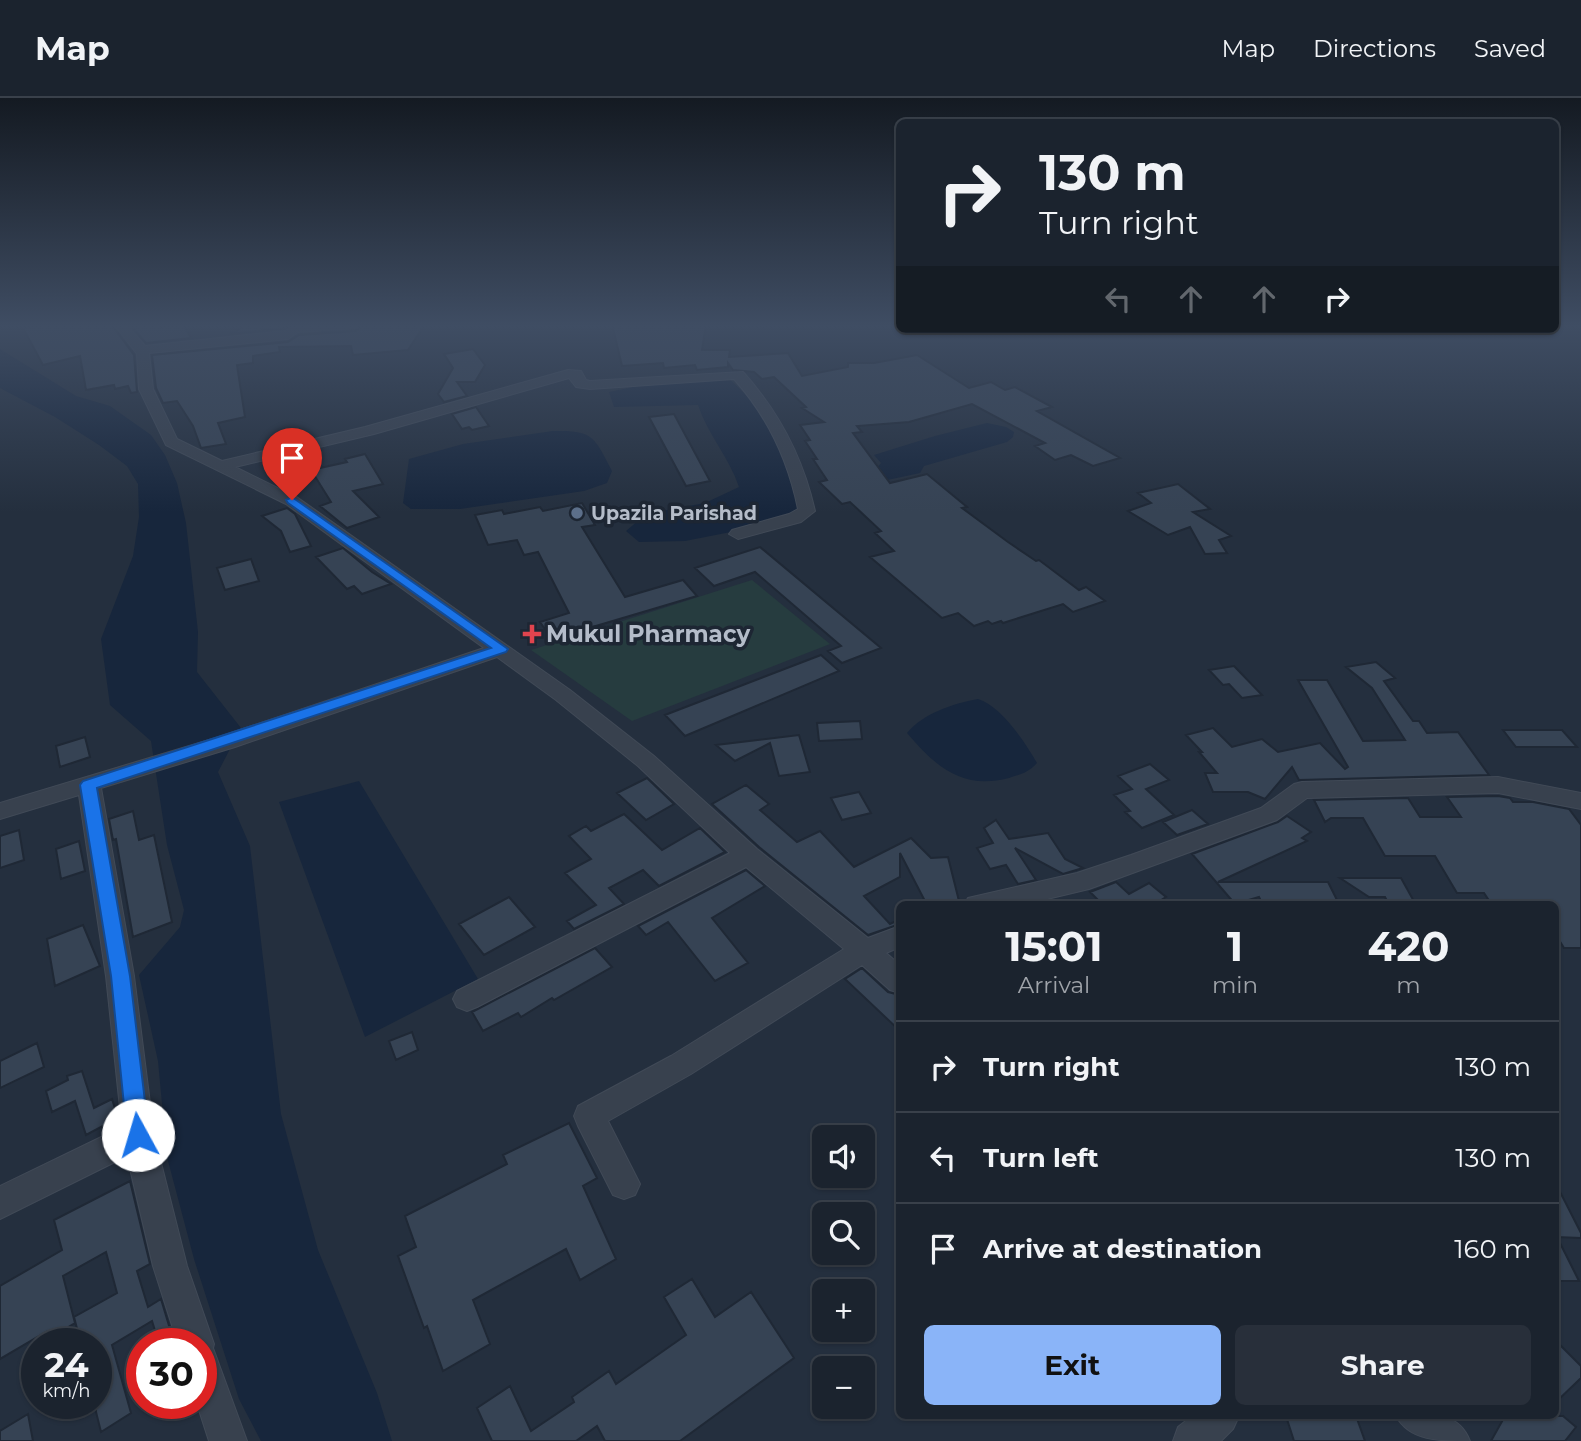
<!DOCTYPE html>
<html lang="en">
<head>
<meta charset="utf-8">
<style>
  body { margin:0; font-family:Montserrat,sans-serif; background:#282f3a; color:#f1f3f6; height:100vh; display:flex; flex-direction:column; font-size:26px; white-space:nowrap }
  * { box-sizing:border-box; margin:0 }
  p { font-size:23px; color:#a0a4aa }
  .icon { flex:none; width:38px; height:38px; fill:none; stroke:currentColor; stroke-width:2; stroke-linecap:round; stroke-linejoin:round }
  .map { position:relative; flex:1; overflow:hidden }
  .panel { position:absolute; left:896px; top:803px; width:663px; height:518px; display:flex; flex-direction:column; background:#1b232e; border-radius:10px; box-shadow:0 2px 5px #0004,0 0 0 2px #39404a }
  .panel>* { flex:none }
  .top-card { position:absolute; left:896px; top:21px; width:663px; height:214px; border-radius:10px; box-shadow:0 2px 5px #0004,0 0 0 2px #39404a; background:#1b232e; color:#f1f3f6; overflow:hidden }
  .fabs { position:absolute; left:812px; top:1027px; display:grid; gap:14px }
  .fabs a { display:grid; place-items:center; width:63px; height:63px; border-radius:10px; background:#1b232e; box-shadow:0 2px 5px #0004,0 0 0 2px #39404a; font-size:35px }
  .speed { position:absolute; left:21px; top:1230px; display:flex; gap:14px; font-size:35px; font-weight:700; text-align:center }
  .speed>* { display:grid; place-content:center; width:91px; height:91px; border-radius:50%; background:#1b232e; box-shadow:0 2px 5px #0004,0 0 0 2px #39404a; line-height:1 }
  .speed small { font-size:18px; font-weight:400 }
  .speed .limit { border:10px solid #d22; background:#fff; color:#111 }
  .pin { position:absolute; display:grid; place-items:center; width:60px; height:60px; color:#fff; margin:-72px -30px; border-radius:50% 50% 50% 0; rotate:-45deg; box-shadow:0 0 7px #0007 }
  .pin .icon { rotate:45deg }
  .me { position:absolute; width:77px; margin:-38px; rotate:354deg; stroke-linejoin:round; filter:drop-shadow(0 0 5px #0008) }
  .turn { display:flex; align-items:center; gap:24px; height:147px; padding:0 28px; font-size:32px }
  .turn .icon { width:91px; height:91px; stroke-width:2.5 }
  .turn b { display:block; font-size:49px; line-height:60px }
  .lanes { display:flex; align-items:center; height:66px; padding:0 28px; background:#0003; justify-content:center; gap:35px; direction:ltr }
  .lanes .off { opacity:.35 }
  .eta { display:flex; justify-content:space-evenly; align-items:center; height:119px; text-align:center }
  .eta b { font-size:42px; font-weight:700; line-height:49px }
  .action { display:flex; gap:14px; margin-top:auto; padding:14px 28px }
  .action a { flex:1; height:80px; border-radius:10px; background:#8ab4f8; color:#111; font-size:28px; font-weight:700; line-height:80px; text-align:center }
  .action a+a { background:#282f3a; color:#f1f3f6 }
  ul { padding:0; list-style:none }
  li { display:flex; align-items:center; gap:21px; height:91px; padding:0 28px; border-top:2px solid #39404a }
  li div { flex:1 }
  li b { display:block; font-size:26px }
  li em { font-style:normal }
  header { display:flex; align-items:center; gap:42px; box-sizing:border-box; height:98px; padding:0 35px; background:#1b232e; border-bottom:2px solid #39404a }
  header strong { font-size:33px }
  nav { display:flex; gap:38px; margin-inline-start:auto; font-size:24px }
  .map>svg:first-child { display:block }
  .green { fill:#263c3f }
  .water { fill:#17263c }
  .building { fill:#364354; stroke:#1f2835; stroke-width:2 }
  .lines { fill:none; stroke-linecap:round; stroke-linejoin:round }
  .minor-casing { stroke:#414a57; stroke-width:2 }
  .minor { fill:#38414e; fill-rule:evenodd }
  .route { fill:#1a73e8; stroke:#114b97; stroke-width:2 }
  .service-dot { fill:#5c6f8a; stroke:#1d2633; stroke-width:2.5 }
  .health-dot { fill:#e0444e; stroke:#1d2633; stroke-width:2.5 }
  .labels { text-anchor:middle; stroke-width:7; stroke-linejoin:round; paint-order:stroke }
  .far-poi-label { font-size:19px; font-weight:bold; fill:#b4bcc9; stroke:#1d2633; text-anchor:start }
  .poi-label { font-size:23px; font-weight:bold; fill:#b4bcc9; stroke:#1d2633; text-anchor:start }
</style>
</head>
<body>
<header>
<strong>Map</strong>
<nav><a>Map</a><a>Directions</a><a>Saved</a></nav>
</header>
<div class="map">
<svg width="1581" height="1343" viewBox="0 0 1581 1343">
  <rect width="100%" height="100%" fill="#242f3e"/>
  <!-- green -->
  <path class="green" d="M752,482L830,546L632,623L531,552Z"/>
  <!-- water -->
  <path class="water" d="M0,251L76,298L110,308L151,337L165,357L177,385L186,425L198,534L197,574L241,630L218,674L250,748L281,1016L318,1152L377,1295L392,1343H261L239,1301L194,1161L167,1059L158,963L139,877L180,829L184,812L167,747L151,643L110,607L101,541L133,458L139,419L138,386L127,368L99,347L55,319L0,290Z
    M729,281C774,320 790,357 801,414L741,432L685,443L639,444L626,433L646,416L705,405L739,389C729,359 708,337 698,307L614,309L609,294L643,287Z
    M987,325L1006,329L1014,334L1013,339L1007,344L924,368L920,375L878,384L877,370L881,365L874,357L935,338Z
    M553,333C593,332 594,338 612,373L607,385L584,393L460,411H411L403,405L409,361L463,346Z
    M978,601C1001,608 1025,644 1037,665C1028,675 1021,676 1009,680C962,692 936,669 907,635C924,615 952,606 978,601Z
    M359,683L478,881L365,939L279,704Z"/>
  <!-- building -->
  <path class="building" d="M46,226H111L134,257L137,294L131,295L128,288L115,291L114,287L86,292L80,258L43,267L23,230Z
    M129,226H162V229L183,226L191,240L146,245Z
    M244,226H291L284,230L229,236L234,235Z
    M364,226H425L408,252L353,257L351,248L279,249L280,254L253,258V265L237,267L245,319L218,325L226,346L201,350L193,328L177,303L163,305L156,290L152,257L288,244L299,237L356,233Z
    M612,226H706L702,252H730L729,259L788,255L802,278L848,269V265H874L917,257L969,290L991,284L1005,292L1015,289L1052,309L1037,313L1120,360L1093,368L1071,357L1055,362L1035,348L1045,345L972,306L909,324L857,328L862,334L853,335L890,385L927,376L967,409L962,410L1008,444L1036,463L1039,462L1079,492L1086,489L1105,503L1073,514L1063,506L1003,525L1001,523L992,526L988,523L974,528L958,515L942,520L870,459L894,453L875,435L881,433L850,404L842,406L819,384L827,382L813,361H817L805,343L810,342L800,327L824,324L802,310L806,309L774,279L762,281L754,274L733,272L728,265V269L697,272L695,267L664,270L663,265L622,268Z
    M473,251L485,267L475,284H457L467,298L444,304L438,296L453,270L444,256Z
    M476,309L489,328L472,332L469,329L462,331L452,316Z
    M674,316L710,383L686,388L649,319Z
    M365,356L383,386L353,393L379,419L347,430L320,408L331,404L311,372L347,364L345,361Z
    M1178,386L1210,411L1193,414L1231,438L1219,442L1227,455L1205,456L1190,429L1168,437L1128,413L1151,405L1138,395Z
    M582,405L595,427L582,429L625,499L683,482L697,498L552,541L540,524L569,515L538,454L524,457L517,442L488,447L475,417L502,412L504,416L540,409L543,413Z
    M287,410L295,416L311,448L290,454L281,433L262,418Z
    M760,449L881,550L842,565L828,553L841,548L755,474L714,488L695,470Z
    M343,450L372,474L391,486L362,496L354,488L347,491L316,459Z
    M251,461L259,483L225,492L217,470Z
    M821,557L839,573L685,638L665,617Z
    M1376,564L1395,580L1384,583L1413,623H1419L1427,635L1458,634L1489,677L1299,682L1292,669L1265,701L1248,694H1213L1205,675H1217L1199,654H1202L1186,637L1213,630L1232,649L1262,641L1278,654L1320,645L1345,671L1348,669L1298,582H1327L1363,643L1405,642L1372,590L1346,569Z
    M1234,568L1262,597L1242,600L1229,586L1223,587L1209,572Z
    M860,623L862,641L819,643L817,625Z
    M1503,632H1562L1577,649H1516Z
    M799,637L810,674L779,678L770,645L735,663L716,647Z
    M85,639L90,659L60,669L56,648Z
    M1150,666L1169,682L1146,691L1174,717L1142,730L1125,714L1130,713L1114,697L1132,691L1118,678Z
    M647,680L674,706L646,722L617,695Z
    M746,687L769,706L760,712L797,744L820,733L854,769L911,740L931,760L948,759L960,807H927L900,755V779L864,798L890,826L900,821V826L868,837L759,749L712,706Z
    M859,694L871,715L842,722L831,700Z
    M1498,698L1510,700L1513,704H1533L1569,711L1581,727V850H1564L1556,837V807H1492L1484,795H1457L1435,758H1385L1363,720H1331L1325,724L1314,702L1408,700L1420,719H1461L1447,699Z
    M1192,712L1208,726L1177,737L1163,724Z
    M133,713L139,742L154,737L172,824L133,839L116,741L113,742L109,721Z
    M624,716L662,752L700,730L725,754L659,788L643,772L609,790L624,806L574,831L567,823L596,807L565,775L591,761L569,738L586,728L591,733Z
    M1287,718L1311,734L1302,740L1307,743L1218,784H1328L1339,806L1263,807L1259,799L1235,806L1192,756L1278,724Z
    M996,722L1009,741L1048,735L1065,761L1083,770L1063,776L1015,750L1036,782L1018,786L1006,767L990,771L977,750L993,745L984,730Z
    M19,732L24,762L0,770V738Z
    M79,743L85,773L61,781L56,751Z
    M746,772L765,788L712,820L748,865L715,883L668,824L646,837L638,828Z
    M1340,780H1401L1416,807H1389L1385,799H1369Z
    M1116,784L1129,796L1149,785L1166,799L1153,807H1103L1090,794Z
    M509,799L535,829L484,857L459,826Z
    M83,827L100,868L55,888L47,841Z
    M595,850L612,869L554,902L552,900L521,919L518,915L483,933L472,914Z
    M862,870L888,894L900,897V933L845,881Z
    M412,934L418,952L396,962L389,943Z
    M37,945L44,969L0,990V963Z
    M82,973L94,1010L112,1001L118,1020L86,1037L75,1003L52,1014L46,993L68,982L67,978Z
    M569,1025L597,1080L583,1088L616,1161L580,1182L566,1151L473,1202L490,1246L443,1273L427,1228L424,1230L398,1158L416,1149L405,1118L507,1066L503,1057Z
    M130,1083L150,1166L137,1173L148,1209L161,1201L170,1231L157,1239L152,1223L112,1247L131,1315L101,1334L96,1314V1246H81L74,1219L117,1195L106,1154L63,1178L75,1225L48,1241L46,1234L0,1261V1188L62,1152L54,1122Z
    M1556,1086L1581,1135V1140L1557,1139L1579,1183H1556Z
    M692,1181L715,1219L751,1194L794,1260L680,1343H605L597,1328L576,1343H492L477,1310L510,1288L531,1333L574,1304L572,1299L609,1273L616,1286L686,1237L664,1199Z
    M1556,1243L1581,1268V1280L1556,1304Z
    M28,1316L33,1343H0V1333Z
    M1286,1318H1356L1365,1343H1294Z
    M1505,1318H1563L1576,1329L1565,1343H1491Z"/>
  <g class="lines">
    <!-- minor casing -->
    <g class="minor-casing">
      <path id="minor" d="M114,226H126L145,248L285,233L295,227L362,226L356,230L298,234L288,241L149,255L153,291L177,341L222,363L365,329L568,272L581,273L586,282L590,283L743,274C780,315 803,360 815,413L801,424L738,441L729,436L732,432L789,416L798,411C788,362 768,319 734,281L590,291L576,289L569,280L374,336L235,369L298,400L570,592L654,658L757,751L868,840L900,828V849L886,855L900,867V895L890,892L862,867L691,976L608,1023L640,1086L635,1097L624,1101L613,1097L578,1028L574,1018L578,1008L671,958L844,851L746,769L477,909L467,913L457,909L453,901L457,893L730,755L638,668L556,602L497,559L235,649L101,690L134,878L154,1037L187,1168L214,1246L213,1250L247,1343H209L197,1306H201V1246H178L153,1168L127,1058L0,1121V1088L122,1029L106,878L79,697L0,721V705L219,639L484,550L286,406L166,347L139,291L137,256Z
        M1498,679L1581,695V711L1498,695L1307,700L1277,722L1089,791L1022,807H964L968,800L1077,775L1131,757L1261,710L1294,686L1302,684Z
        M1192,1318H1239L1233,1331L1221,1343H1173L1178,1329Z
        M1396,1318C1426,1317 1457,1310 1470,1343C1439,1343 1410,1343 1396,1318Z"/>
    </g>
    <!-- minor -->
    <use href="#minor" class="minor"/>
  </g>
  <!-- sky -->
  <linearGradient id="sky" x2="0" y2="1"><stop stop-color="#141a22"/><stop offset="0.55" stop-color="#3f4d63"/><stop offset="1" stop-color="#3f4d63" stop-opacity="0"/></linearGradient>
  <rect width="1581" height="414" fill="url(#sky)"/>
  <!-- route -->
  <path class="route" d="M292,399L508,551L506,554L97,690L130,878L149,1037L146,1044L138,1047L131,1044L127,1037L111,878L80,687L83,683L491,550L288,405L286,402Z"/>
  <!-- markers -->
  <circle class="service-dot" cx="577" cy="415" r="7"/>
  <path class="health-dot" d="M528.5 525.5h7v7h7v7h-7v7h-7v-7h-7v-7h7z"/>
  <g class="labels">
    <!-- far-poi labels -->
    <g class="far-poi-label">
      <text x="591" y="422">Upazila Parishad</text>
    </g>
    <!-- poi labels -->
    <g class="poi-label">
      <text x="546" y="544">Mukul Pharmacy</text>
    </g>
  </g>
</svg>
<div class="fabs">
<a><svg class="icon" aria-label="sound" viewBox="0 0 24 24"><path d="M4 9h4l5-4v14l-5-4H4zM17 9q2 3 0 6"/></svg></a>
<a><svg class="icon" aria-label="search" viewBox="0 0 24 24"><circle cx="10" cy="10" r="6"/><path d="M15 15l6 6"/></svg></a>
<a>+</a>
<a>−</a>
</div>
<div class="speed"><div>24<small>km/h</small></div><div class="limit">30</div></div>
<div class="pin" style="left:292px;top:402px;background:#d93025"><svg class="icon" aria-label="arrive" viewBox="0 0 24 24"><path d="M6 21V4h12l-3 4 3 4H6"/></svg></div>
<svg class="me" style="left:138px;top:1037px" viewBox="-20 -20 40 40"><circle r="19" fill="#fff"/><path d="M0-13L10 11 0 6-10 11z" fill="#1a73e8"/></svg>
<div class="top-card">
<div class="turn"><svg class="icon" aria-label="right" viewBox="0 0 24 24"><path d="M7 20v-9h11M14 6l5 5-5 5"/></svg><div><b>130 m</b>Turn right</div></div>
<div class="lanes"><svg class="icon off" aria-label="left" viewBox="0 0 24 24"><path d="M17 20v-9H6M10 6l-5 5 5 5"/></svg><svg class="icon off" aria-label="ahead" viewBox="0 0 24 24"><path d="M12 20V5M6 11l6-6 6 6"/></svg><svg class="icon off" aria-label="ahead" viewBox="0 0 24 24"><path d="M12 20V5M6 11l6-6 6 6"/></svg><svg class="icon" aria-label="right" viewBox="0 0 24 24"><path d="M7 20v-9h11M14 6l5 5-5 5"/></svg></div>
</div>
<section class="panel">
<div class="eta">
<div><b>15:01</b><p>Arrival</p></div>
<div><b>1</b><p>min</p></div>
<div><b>420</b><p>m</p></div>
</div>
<ul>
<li><svg class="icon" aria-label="right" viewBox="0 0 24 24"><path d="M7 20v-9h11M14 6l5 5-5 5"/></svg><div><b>Turn right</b></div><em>130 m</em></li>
<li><svg class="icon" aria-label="left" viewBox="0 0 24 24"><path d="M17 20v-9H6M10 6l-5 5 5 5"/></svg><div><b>Turn left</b></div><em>130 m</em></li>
<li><svg class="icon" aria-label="arrive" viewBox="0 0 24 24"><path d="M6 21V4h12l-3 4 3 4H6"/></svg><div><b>Arrive at destination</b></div><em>160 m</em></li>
</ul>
<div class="action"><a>Exit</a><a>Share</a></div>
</section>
</div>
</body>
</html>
